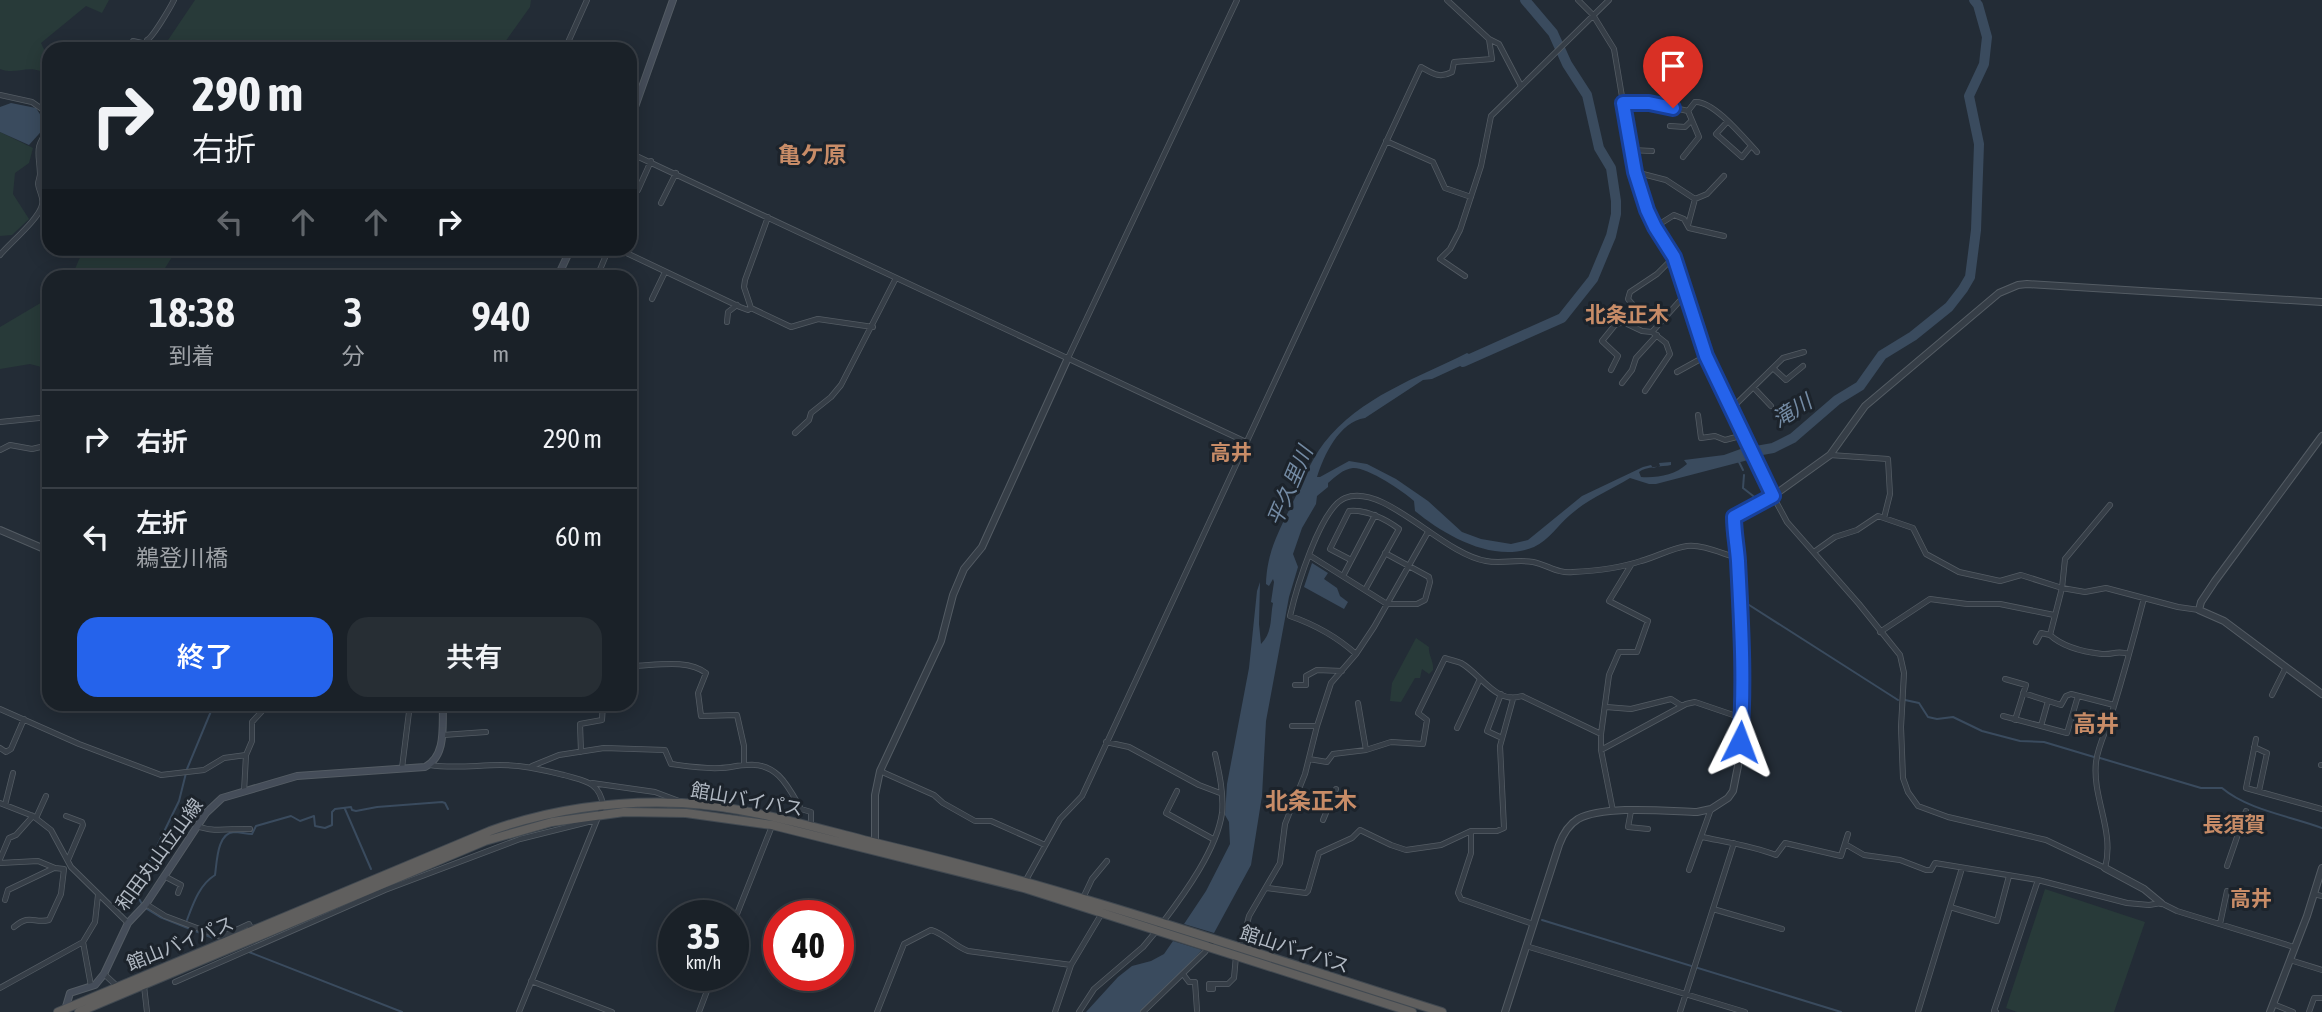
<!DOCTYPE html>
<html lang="ja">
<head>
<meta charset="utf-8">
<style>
  body { margin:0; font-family:"Asap Condensed","Noto Sans JP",sans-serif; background:#272e34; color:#f1f3f6; height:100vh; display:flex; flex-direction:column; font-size:26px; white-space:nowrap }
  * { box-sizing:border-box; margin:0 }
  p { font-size:23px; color:#9fa3a8 }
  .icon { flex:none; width:38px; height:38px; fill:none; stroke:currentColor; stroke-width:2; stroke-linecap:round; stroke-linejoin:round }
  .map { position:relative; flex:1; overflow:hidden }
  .details { position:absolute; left:42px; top:270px; width:595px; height:441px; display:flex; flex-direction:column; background:#1a2128; border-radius:21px; box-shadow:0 4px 18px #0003,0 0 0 2px #383e45 }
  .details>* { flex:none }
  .guide { position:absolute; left:42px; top:42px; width:595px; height:214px; border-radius:21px; box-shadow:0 4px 18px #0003,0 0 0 2px #383e45; background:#1a2128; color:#f1f3f6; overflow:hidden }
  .speed { position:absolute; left:658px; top:900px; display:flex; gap:14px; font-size:35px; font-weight:700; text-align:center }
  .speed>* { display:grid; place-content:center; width:91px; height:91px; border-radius:50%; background:#1a2128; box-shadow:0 4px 18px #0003,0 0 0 2px #383e45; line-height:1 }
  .speed small { font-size:18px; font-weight:400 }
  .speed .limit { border:10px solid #d22; background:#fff; color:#111 }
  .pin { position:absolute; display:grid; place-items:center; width:60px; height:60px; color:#fff; margin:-72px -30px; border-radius:50% 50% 50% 0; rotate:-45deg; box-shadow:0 0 7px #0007 }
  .pin .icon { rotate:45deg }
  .me { position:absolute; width:77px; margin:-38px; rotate:3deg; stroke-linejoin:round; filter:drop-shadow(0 0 5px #0008) }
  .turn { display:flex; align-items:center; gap:24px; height:147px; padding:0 35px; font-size:32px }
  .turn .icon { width:91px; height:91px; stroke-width:2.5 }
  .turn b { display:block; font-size:49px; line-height:60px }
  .lanes { display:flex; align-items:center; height:66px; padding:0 35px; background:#0003; justify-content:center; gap:35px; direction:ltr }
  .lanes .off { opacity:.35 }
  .eta { display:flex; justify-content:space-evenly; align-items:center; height:119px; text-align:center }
  .eta b { font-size:42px; font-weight:600; line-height:49px }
  .button { display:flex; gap:14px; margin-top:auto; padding:14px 35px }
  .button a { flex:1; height:80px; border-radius:21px; background:#2563eb; color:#fff; font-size:28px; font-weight:600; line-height:80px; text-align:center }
  .button a+a { background:#272e34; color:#f1f3f6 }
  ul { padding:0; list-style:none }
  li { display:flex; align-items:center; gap:21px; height:98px; padding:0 35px; border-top:2px solid #383e45 }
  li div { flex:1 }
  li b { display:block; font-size:26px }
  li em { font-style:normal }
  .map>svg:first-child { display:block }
  .green { fill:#283a39 }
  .water { fill:#3a4b5e }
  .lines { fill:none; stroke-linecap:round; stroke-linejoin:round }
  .stream { stroke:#3a4b5e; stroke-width:2 }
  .river { stroke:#3a4b5e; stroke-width:10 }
  .minor-casing { stroke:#545c64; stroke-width:6 }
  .tertiary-casing { stroke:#545c64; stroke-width:8 }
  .secondary-casing { stroke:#545c64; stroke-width:8 }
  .trunk-casing { stroke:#414951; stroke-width:10 }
  .minor { stroke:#363e47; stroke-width:4.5 }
  .tertiary { stroke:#363e47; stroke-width:6 }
  .secondary { stroke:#454d59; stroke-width:6 }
  .trunk { stroke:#605f5e; stroke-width:8 }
  .route-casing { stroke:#184099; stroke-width:18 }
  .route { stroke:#2563eb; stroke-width:12 }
  .labels { text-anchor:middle; stroke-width:6; stroke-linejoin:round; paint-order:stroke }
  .street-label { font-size:19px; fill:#b1b9c3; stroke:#1c232b }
  .neighbourhood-label { font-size:21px; font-weight:bold; fill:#c88c67; stroke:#1c232b }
  .water-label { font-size:21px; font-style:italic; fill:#748ba4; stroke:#1c232b }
  .quarter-label { font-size:23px; font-weight:bold; fill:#c88c67; stroke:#1c232b }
</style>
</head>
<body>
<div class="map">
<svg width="2322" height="1012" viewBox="0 0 2322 1012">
  <rect width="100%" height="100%" fill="#232c36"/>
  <!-- green -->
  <path class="green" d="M0,0H109L102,13L86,6L41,43L49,60V75C27,62 19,76 0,69Z
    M195,0H531L530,7L500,49H162Z
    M0,132L33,148L29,163L15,173L13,194L29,219L12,235L0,236Z
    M84,248L163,249L172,257L160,276H80L75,269Z
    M49,298V369L30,364L0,369V327Z
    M1416,638L1429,647C1428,655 1434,661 1433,670L1429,674L1422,669L1420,678H1415L1401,702L1390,701L1392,683Z
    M2045,889L2145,922L2114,1012H2017L2006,1008Z"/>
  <!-- water -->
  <path class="water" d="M11,103L36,108L47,125L29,145L0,132V107Z
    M1467,353L1475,357L1471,361L1432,379L1423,380L1365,418C1339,422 1324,455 1317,477H1320L1349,461L1367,464L1396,479L1428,501L1462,532L1481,539L1511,544L1528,540L1582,496L1643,467L1651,465L1653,468L1660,466L1659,463L1671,462V465C1662,467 1646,466 1639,472L1641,477C1658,478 1675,475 1687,464L1684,460L1724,455L1746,447L1752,459L1656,484H1649L1630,478C1610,490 1588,499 1570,515C1558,525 1549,540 1534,547C1494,564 1444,535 1415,511L1414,501C1403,491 1367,467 1353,468C1343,469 1335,477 1328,483V487L1317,496L1316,504L1302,528L1293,554L1298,567L1289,597L1266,721L1262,796L1251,865L1214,933L1184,924L1206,891L1230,844L1229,822L1225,815L1227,784L1249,668L1257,591L1260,582L1259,624L1261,644C1273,632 1270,617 1273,603L1271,602L1274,582L1273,579L1269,586L1266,584C1267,552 1278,533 1292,504C1302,484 1310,461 1324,443C1360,397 1417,378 1467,353Z
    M1312,563L1328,573L1324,579L1337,588L1340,596L1348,602L1344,609L1304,587Z
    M1173,941L1202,950L1169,986L1140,1012H1086L1118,977L1132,966L1151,961L1164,954Z"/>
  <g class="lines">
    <!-- stream -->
    <path class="stream" d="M1739,462L1743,470
      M1744,475L1743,488L1757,499
      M1763,507L1740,520L1746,603L1898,700
      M1905,700L1919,703L1928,717L1937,719L1953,717L1982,731L2020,741L2044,742L2094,757
      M2100,758L2201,788H2222C2248,810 2290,816 2322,828
      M345,809L371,869
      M142,904L135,892L136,889L179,801L187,769L214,704
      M147,909L160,917L213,938
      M187,920C193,904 199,885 215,875C217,862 217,833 234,832C240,832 246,834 252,834L256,826L291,816L300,821L314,816L315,826L325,828L332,825V812L335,809L351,807L352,810L356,811L377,807L442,802L445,803L448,809
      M1542,920L1841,1012
      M249,952L402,1012"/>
    <!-- river -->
    <path class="river" d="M1463,362L1562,318L1593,279L1611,236L1616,214V201L1611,168L1599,148L1587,95L1567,64L1553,33L1525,0
      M1745,453L1773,448L1793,438L1837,400L1860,386L1882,355L1913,336L1949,307L1963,289L1970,277L1976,230L1979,144L1969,96L1984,64L1987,37L1978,5L1974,0"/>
    <!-- minor casing -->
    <g class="minor-casing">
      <path id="minor" d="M1447,0L1489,39L1499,44L1521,86
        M1578,0L1593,15L1614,49L1631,150L1643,198L1655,227L1674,257L1706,356L1744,437
        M128,49L133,41L146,44
        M146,49L147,40C153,37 170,8 174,0
        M565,49L587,0
        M0,95L32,102L49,114
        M1623,103L1657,104L1688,111L1695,102C1713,100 1744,138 1757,152
        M1727,122L1716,134L1742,157L1751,146
        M1670,126L1685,127L1691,121
        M1386,141L1433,162L1445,188L1471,197
        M1631,150L1652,151
        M630,153L1246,442
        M1683,157L1699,137L1688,111
        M1635,172L1666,180L1695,199
        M638,190L651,161
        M661,203L676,173
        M1688,225L1695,199L1707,194L1724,176
        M1655,227L1674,215L1684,219L1689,228L1724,236
        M169,248C181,255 196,257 208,248
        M616,248L740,307L748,310L751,308L791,327L818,319L873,327
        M0,255C11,242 39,219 42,205C44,197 39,192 38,184C38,181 40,177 40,174C39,150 34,150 49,128
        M599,272L609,248
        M1465,276L1440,259L1450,249L1460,230L1481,166L1491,116L1609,0
        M652,299L665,272
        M751,308L744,287L745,280L768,217
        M727,322L728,312L737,305
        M1628,324L1638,311L1628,299L1630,292L1657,274L1674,257
        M1068,358L1237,0
        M1774,369L1786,380L1803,366
        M1611,370L1618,356L1602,341L1615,325L1623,322L1642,331L1652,332L1685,295
        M1677,372L1706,356
        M1622,383L1632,370L1636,358L1657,335
        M1754,388L1771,406
        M1645,391L1670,354L1666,343L1652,332
        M1731,409L1783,358L1804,352
        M1698,415L1701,438L1715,436L1725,440L1744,435
        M630,420L635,425
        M0,422L39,418
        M795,433L809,420L811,413L831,397L841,385L896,278
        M0,450L10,445L32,449L49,445
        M1830,455L1888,459L1890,494L1884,518
        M1773,496L1787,522L1859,604L1900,655L1904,673L1901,727L1903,778L1908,792L1918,806L1948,817L2046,840L2105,868C2115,831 2092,798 2096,762C2098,746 2106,731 2111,716C2123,677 2134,637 2144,598
        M2110,505L2065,559L2062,588L2050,635C2063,647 2084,652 2102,654C2114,655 2115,650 2129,654
        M1814,552L1835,537L1857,530L1878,516L1913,528L1926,554L1959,572L2000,581L2021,575L2062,588L2085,592L2106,588L2178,607L2199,610
        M1309,555L1387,604H1417L1425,600L1430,582L1429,577L1385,553
        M1351,560L1330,549L1349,511C1365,509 1386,519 1399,529L1365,590
        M1343,576L1375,515
        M1880,632L1930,599L1967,604H2000L2054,615
        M2036,642L2041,633L2050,635
        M1356,654C1336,636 1316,625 1290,616C1296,590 1320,508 1345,498C1384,482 1442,554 1486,561C1501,564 1518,559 1533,562C1548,565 1558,574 1573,572C1596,571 1620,568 1641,561C1656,557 1672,548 1687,546C1702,544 1723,554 1738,558
        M630,666C653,666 687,658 706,673L698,693L701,716L737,715L744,746V765
        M2005,679L2026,685L2015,720
        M1295,685H1306V676L1317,670L1342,671
        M2023,693L2061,705L2066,696L2071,694L2114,705
        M1501,694L1487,731L1502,738
        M2272,695L2286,667
        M1358,703L1366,750
        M1606,707L1631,709L1671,699L1682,706
        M0,709L79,744L161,775L204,770L224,758L246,755
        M2003,716L2067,733L2078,696
        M1292,726H1317
        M2041,726L2048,701
        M1457,728L1480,679
        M443,735L486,732
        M2256,739L2246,788L2322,809
        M1106,742L1129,747L1199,785L1220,793
        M2254,747L2267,753L2259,791
        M0,748L6,752L11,749L24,719
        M1601,750L1686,704L1695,702L1742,718
        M581,752L580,724L602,720L603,704
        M1309,759L1327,762L1333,754L1366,750L1391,742L1423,744L1427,720L1418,713L1445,658C1450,660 1456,661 1461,663C1481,674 1496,705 1522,696L1601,734
        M430,765C453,769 477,765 500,765C523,765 542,770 564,775C584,781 599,781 603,805L519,1012
        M2321,765H2322
        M532,766L559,755L604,748L665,750L671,764C686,766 704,769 720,768C729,768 738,765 747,765C777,762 788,786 801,809L811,812V825
        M402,768L410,704
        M880,771L934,795L943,803L975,821H991L1045,845
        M592,783L655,792L679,801
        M1177,791L1166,813L1213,839
        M244,792L246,755L252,741V722L264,709L266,704
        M0,803L33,816L51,830L71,867L128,923
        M5,805L13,773
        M1613,811L1601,750V734L1609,675L1619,652H1637L1648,621L1609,601L1631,565
        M1631,811L1628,827L1648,829
        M66,816L82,822L83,825L68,860
        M36,818L46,796
        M1323,820L1336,789
        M197,826C214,833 232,828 250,829
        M1471,831V853L1458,893L1461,899L1533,924
        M1702,837C1726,842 1753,846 1776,855L1785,843L1841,856L1848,834
        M1845,844L1864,855L1900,860L1926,870H1931L1935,863L2038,880L2127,903L2149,905L2161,903L2177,911L2294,947
        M0,859L9,838L16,835L33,816
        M0,863L38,861L55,868L64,869
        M2227,866L2246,811
        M1689,870L1711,809
        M164,876L181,885L178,893
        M1026,880L1060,819L1082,796L1421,67C1432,73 1439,79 1452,72L1454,62L1492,59L1489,39
        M1267,888L1306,893L1308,891L1319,853L1352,838L1360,830L1391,845L1406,850L1441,845L1471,831H1497L1504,828L1500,746L1513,699
        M2314,894L2322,896
        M1083,898L1092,879L1107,861
        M5,900L8,890L54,868
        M146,904L165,916L221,937L249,924L252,930
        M1950,907L1997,921L2009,876
        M1713,909L1782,929
        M1163,922C1185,893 1217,849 1222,813C1224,794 1219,772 1215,754
        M733,924L772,826
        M2220,924L2227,891
        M14,927C31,913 33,924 49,920L61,894L64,869
        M83,942L91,986
        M1526,946L1745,1012
        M1241,948L1249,916L1280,863L1285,824L1305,774L1317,726L1331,683L1356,654L1374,627L1428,532
        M2290,960L2322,970
        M104,974L117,986
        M1183,974L1189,982H1195L1197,1010
        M531,981L612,1012
        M175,982L385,890L520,839L596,820
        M1213,984V989H1209V984H1228L1234,978L1236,956
        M144,986L147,1012
        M0,988L83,942L95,922L98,895
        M2273,1004L2293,1012
        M699,1012L713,975
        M877,1012L904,944L931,930C945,934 954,946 968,951L1071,965
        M1055,1012L1071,965L1102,913
        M1079,1012L1094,989L1143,947L1158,929
        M1143,1012L1205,952L1214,939
        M1680,1012L1734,843
        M1918,1012L1962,868
        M1996,1012L1994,1011L2038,880
        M2309,1012L2314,998H2322"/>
    </g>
    <!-- tertiary casing -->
    <g class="tertiary-casing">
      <path id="tertiary" d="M2322,436L2215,581L2201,602L2199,610L2224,621L2322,694
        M1744,437L1773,496
        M0,530L49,551
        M875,845V795L880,771L941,641L953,595L964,569L982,547L1068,358
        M2105,868L2144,889L2161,903
        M1505,1012L1559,845C1563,834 1568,825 1578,819C1604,805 1666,811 1697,812L1711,809L1728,798L1733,791L1738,766L1742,718L1738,558L1734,520L1736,515L1773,496L1830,455L1865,406L1999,293L2018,285L2027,284L2322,302
        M2270,1012L2307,916L2322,868"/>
    </g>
    <!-- secondary casing -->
    <g class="secondary-casing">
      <path id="secondary" d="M630,121L673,0
        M558,276L571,248
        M65,1010L70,993L95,985L104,974L128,923L146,904L206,813L222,798L297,776L425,767C447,756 442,725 443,704"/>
    </g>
    <!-- trunk casing -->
    <g class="trunk-casing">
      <path id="trunk" d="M58,1012L490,831C551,809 617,800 682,803C751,807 818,829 884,845C1073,890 1257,954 1442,1012
        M79,1012L485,841L552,822L624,812L686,813L772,825L1024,888L1412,1012"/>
    </g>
    <!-- minor -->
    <use href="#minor" class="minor"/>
    <!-- tertiary -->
    <use href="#tertiary" class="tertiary"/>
    <!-- secondary -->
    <use href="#secondary" class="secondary"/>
    <!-- trunk -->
    <use href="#trunk" class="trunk"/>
  </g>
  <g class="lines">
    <!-- route casing -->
    <g class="route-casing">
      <path id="route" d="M1673,108L1649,103H1623L1635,172L1647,210L1655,227L1674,257L1706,356L1773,496L1734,517C1734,532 1737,546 1738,561C1741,620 1745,683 1740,742"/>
    </g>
    <!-- route -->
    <use href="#route" class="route"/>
  </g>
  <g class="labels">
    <!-- street labels -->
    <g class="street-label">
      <text transform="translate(747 799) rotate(10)" y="7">館山バイパス</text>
      <text transform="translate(159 854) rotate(-54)" y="7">和田丸山立山線</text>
      <text transform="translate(180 943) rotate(-22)" y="7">館山バイパス</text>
      <text transform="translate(1295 949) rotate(18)" y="7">館山バイパス</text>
    </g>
    <!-- neighbourhood labels -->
    <g class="neighbourhood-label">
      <text x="1627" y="322">北条正木</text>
      <text x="1231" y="460">高井</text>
      <text x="2234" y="832">長須賀</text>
      <text x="2251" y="906">高井</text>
    </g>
    <!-- water labels -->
    <g class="water-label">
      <text transform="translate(1792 411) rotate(-32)" y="7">滝川</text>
      <text transform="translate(1290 486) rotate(-67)" y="7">平久里川</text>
    </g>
    <!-- quarter labels -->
    <g class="quarter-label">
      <text x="812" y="163">亀ケ原</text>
      <text x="2096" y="732">高井</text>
      <text x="1311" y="809">北条正木</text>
    </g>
  </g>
</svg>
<div class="speed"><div>35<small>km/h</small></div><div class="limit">40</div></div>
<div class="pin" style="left:1673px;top:108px;background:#d93025"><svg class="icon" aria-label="arrive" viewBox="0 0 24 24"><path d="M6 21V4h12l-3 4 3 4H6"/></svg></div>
<svg class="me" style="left:1740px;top:742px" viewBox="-20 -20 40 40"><path d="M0-17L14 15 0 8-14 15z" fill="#2563eb" stroke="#fff" stroke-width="4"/></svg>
<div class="guide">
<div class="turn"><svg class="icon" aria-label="right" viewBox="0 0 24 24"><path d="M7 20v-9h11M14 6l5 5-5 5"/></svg><div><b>290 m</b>右折</div></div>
<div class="lanes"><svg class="icon off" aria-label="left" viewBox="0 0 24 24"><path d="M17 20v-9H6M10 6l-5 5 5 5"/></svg><svg class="icon off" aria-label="ahead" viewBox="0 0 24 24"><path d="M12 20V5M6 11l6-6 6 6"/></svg><svg class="icon off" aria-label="ahead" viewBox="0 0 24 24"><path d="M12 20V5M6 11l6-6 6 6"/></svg><svg class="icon" aria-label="right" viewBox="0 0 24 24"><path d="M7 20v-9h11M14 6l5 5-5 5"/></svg></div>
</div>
<section class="details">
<div class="eta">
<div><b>18:38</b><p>到着</p></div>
<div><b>3</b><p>分</p></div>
<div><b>940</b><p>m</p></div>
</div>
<ul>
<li><svg class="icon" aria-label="right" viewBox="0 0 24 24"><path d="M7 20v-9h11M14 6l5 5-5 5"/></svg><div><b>右折</b></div><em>290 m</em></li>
<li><svg class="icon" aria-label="left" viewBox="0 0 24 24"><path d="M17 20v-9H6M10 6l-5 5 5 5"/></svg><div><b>左折</b><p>鵜登川橋</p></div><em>60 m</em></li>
</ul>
<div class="button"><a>終了</a><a>共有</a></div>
</section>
</div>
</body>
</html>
